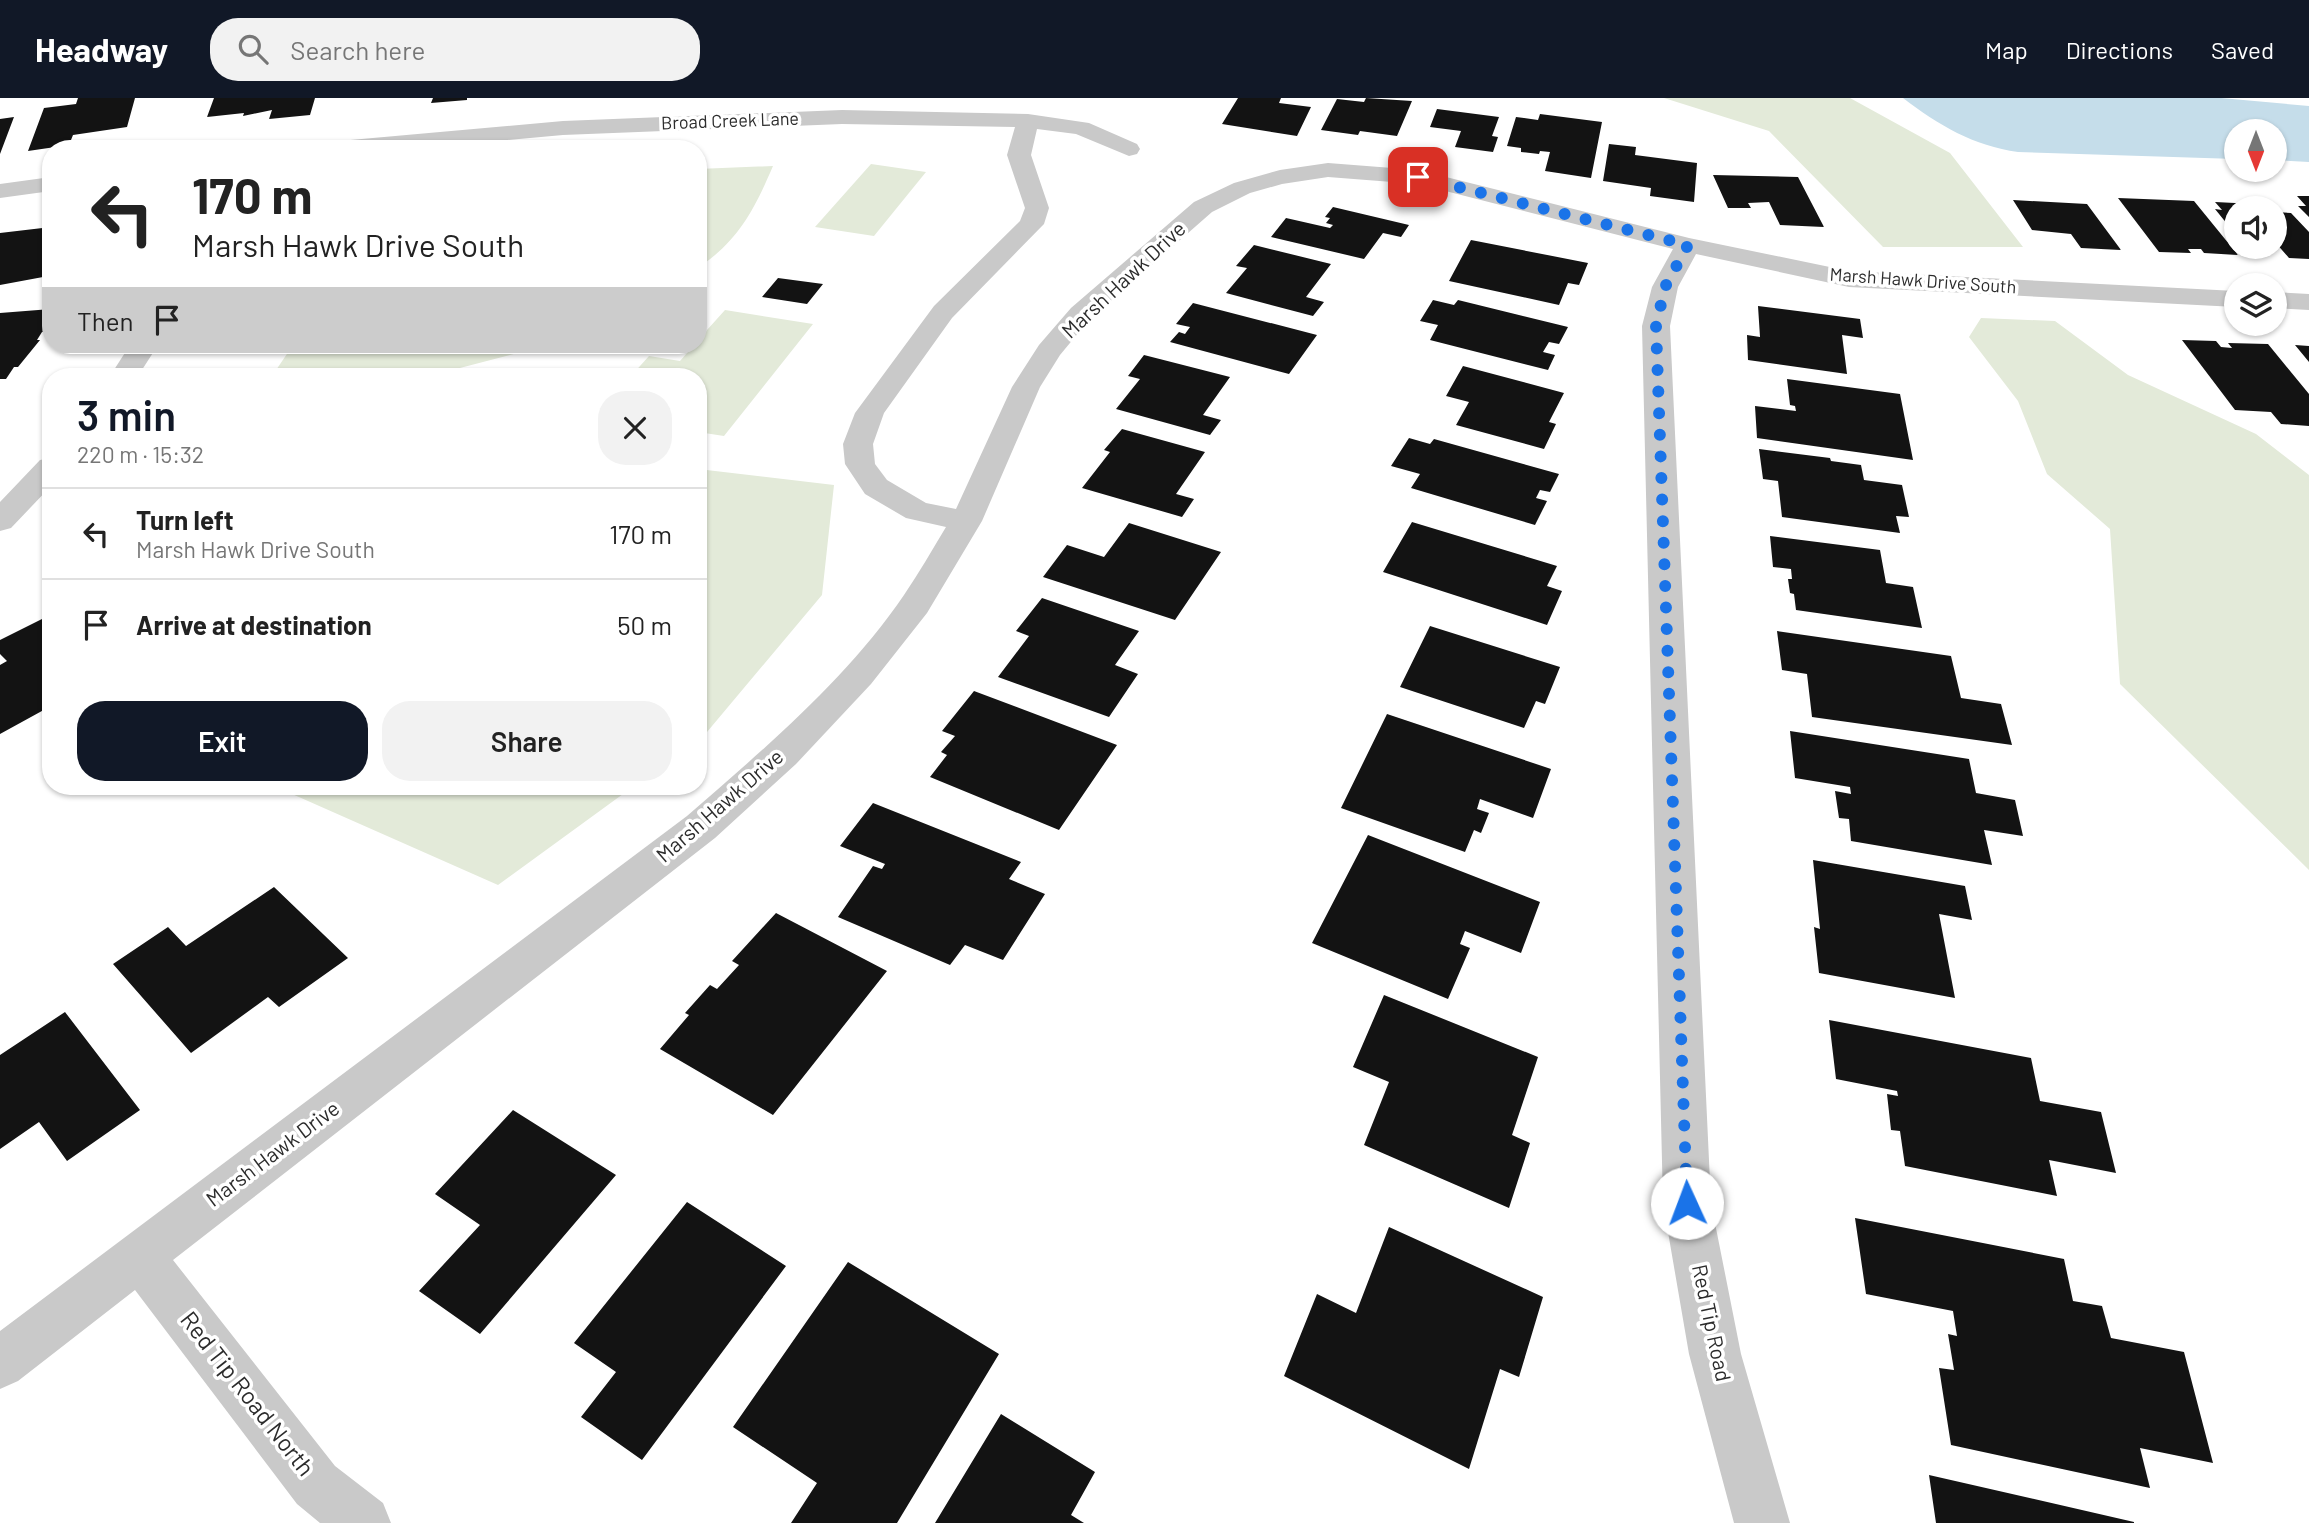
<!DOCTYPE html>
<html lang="en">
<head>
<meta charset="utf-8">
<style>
  body { margin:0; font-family:Barlow,sans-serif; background:#f2f2f2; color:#222; height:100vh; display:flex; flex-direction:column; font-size:26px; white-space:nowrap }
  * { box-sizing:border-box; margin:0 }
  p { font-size:23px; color:#767676 }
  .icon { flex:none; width:38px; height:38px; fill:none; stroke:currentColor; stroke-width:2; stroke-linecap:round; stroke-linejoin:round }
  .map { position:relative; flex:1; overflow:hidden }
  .drawer { position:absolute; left:42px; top:270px; width:665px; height:427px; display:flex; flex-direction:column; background:#fff; border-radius:28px; box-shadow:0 2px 5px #0004 }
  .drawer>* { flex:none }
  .top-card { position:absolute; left:42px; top:42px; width:665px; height:214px; border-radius:28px; box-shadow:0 2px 5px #0004; background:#fff; color:#222; overflow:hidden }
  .needle { width:46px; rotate:180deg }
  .fabs { position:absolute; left:2224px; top:21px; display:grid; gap:14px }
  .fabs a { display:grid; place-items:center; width:63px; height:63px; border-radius:50%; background:#fff; box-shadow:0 2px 5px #0004; font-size:35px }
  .pin { position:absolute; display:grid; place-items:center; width:60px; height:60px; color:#fff; margin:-30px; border-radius:14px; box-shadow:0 4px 10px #0006 }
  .me { position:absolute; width:77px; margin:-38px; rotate:358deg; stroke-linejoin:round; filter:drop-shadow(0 0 5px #0008) }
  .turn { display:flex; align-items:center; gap:24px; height:147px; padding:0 35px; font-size:32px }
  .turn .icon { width:91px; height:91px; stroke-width:2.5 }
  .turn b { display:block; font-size:49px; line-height:60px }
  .then { display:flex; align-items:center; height:66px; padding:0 35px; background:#0003; gap:14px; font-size:26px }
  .round { display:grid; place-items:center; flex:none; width:74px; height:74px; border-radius:28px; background:#f2f2f2 }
  .summary { display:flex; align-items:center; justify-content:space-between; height:119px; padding:0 35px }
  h1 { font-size:42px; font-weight:600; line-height:52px; color:#111827 }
  .cta { display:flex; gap:14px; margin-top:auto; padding:14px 35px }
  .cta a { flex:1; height:80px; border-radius:28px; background:#111827; color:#fff; font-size:28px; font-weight:600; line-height:80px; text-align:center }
  .cta a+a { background:#f2f2f2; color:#222 }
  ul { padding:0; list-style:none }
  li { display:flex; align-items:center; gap:21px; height:91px; padding:0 35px; border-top:2px solid #e0e0e0 }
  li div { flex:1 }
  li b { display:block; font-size:26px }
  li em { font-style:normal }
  header { display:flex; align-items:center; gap:42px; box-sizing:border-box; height:98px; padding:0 35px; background:#111827; color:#fff }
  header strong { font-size:33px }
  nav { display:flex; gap:38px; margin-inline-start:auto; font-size:24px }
  .search { width:490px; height:63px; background:#f2f2f2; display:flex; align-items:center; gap:18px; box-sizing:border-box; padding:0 24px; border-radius:28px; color:#767676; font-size:26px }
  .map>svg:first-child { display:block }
  .green { fill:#e3ead9 }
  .water { fill:#c5ddea }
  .building { fill:#131313 }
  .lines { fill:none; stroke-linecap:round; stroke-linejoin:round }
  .minor { fill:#c9c9c9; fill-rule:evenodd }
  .route { stroke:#1a73e8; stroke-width:12; stroke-dasharray:0 21.6 }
  .labels { text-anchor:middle; stroke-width:7; stroke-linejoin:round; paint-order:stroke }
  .far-street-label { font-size:18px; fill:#2c2c2c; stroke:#fff }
  .street-label { font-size:21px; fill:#2c2c2c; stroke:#fff }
  .near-street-label { font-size:24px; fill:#2c2c2c; stroke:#fff }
</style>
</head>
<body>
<header>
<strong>Headway</strong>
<div class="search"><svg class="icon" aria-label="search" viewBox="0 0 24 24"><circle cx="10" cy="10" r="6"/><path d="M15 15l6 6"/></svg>Search here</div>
<nav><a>Map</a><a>Directions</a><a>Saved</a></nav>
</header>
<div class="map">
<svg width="2309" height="1425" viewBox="0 0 2309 1425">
  <rect width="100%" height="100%" fill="#fff"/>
  <!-- green -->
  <path class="green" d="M1664,0H1850L1950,55L2023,149H1883L1769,33Z
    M871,66L926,74L874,138L815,129Z
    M773,68C754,112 739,142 698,170V71Z
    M725,212L813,226L724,338L698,334V278H631L649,258L680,263L694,247H698V242Z
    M1981,220L2055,223L2128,277L2256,336L2309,377V772L2120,586L2110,431L2047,376L2018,303L1969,239Z
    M293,247H548L429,278H272Z
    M698,371L834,387L822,497L707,634L698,640Z
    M274,688H634L498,787Z"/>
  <!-- water -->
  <path class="water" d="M1903,0H2221L2309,8V64L2275,62V33H2236V61L2018,54C1974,48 1938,27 1903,0Z"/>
  <!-- building -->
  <path class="building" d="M78,0H135L127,29L73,37L69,47L28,53L44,10L76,6Z
    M214,0H315L310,17L269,21L272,12L243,18L244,15L207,19Z
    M433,0H467V2L431,5Z
    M1238,0H1281L1279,5L1311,9L1297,38L1222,26Z
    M1366,0L1412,3L1397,38L1360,33L1358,37L1321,32L1337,1L1364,4Z
    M1437,11L1499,19L1492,38L1498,39L1493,54L1455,49L1461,33L1430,29Z
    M1540,16L1602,24L1591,80L1545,73L1550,54L1540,53L1539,56L1521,54V50L1507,48L1516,19L1538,22Z
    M14,19L0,56V21Z
    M1609,46L1636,49L1635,57L1697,65L1694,104L1650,98L1651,90L1603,83Z
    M1713,77L1798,79L1824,129L1780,127L1769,104L1748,105L1751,110H1728Z
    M2297,98H2309V119L2298,108H2306Z
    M2118,100L2194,103L2238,157L2204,155L2201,151H2188L2191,155L2159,154Z
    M2013,102L2087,106L2121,152L2081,150L2071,136L2032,132Z
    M2215,104L2255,106L2259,110H2236V137L2215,111L2222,112Z
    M1333,109L1409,127L1401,139L1383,135L1364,161L1271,139L1286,120L1330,130L1333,127L1326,125L1330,120L1325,119Z
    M2275,114L2291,115L2309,134V161L2289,160L2275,144Z
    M51,129V162H48L46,167H49L43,179L0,187V135Z
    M1471,142L1588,165L1579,187L1568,185L1559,207L1449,183Z
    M1254,147L1331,166L1306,199L1324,204L1313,218L1226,195L1247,170L1236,168Z
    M778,180L823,186L807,206L762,199Z
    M1433,202L1454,207L1458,202L1568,229L1559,246L1549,244L1543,254L1555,257L1548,272L1430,242L1438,227L1420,223Z
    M1193,205L1317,237L1289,276L1170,244L1179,234L1185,236L1190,229L1176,226Z
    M1758,208L1860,221L1863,240L1842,237L1847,276L1748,262L1747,237L1760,239Z
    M51,211V228L46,234H42L37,242H40L18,269H14L6,281H0V215Z
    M2182,242L2216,243L2221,249L2232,250L2228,245L2268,246L2309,296V328L2281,326L2271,314L2235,312Z
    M2295,247L2309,248V264Z
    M1144,257L1230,279L1203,317L1221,322L1210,337L1116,311L1140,281L1128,278Z
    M1463,268L1564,295L1549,324L1556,326L1544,351L1456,327L1469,304L1446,298Z
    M1787,281L1900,296L1913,362L1757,340L1755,308L1796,313L1795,308L1790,307Z
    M1122,331L1205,354L1176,396L1194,401L1182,419L1082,390L1110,354L1104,352Z
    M1409,340L1430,346L1434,341L1559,376L1550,394L1540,392L1536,400L1547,403L1535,427L1411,390L1420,376L1391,368Z
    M1759,351L1830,360L1831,363L1861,367L1864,382L1902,387L1909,419L1896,418L1900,435L1782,419L1778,383L1763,381Z
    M1412,424L1557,468L1547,488L1562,493L1547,527L1383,474Z
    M1129,425L1221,454L1175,522L1043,479L1067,447L1104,459Z
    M1770,438L1880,452L1886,485L1913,489L1922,530L1796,512L1794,496L1790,495L1788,481H1792L1791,471L1773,469Z
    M1042,500L1139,533L1115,567L1138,576L1109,619L998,579L1029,538L1016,533Z
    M48,518L51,521V608L0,636V567L7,563L0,556V542Z
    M1430,528L1560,569L1545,606L1536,603L1524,630L1400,589Z
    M1777,533L1951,558L1961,600L2001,606L2012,647L1812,619L1807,576L1782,572Z
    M974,593L1117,647L1059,732L930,679L947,657L941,654L955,638L942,633Z
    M1387,616L1551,671L1533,720L1480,701L1477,711L1489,715L1481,735L1474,732L1465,754L1341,710Z
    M1790,633L1969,661L1976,695L2015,702L2023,738L1984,732L1992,767L1851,743L1849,721L1839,720L1835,693L1851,696L1850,689L1795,680Z
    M873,705L1021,764L1009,781L1045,796L1003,862L965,847L950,867L838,819L873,768L882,771L885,766L840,748Z
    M1368,737L1540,804L1521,855L1465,833L1460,846L1470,850L1448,901L1312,845Z
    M1813,762L1965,788L1972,822L1939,816L1955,900L1819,875L1814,829L1820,831Z
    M274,789L348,860L279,909L268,899L191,955L113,866L168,829L186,848Z
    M776,815L887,873L773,1017L660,951L689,917L685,915L710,887L717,891L739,867L732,863Z
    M1384,897L1538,959L1512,1037L1530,1045L1509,1110L1364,1047L1389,984L1353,969Z
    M65,914L140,1012L67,1063L39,1024L0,1051V957Z
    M1829,922L2031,960L2040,1003L2101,1014L2116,1075L2049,1062L2057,1098L1905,1068L1900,1033L1891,1032L1887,996L1898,998L1897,993L1836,981Z
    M513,1012L616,1077L480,1236L419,1193L480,1127L435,1096Z
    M687,1104L786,1168L642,1362L581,1319L616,1274L574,1245Z
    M1855,1120L2064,1161L2073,1203L2102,1208L2111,1240L2184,1254L2213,1365L2140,1350L2150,1390L1951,1347L1939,1270L1954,1272L1948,1236L1957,1238L1953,1213L1866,1196Z
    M1389,1129L1543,1199L1519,1279L1500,1271L1469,1371L1284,1278L1317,1196L1356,1215Z
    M848,1164L999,1256L897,1425H791L817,1385L733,1329Z
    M1001,1316L1095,1374L1071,1417L1084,1425H935Z
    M1929,1377L2134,1424V1425H1936Z"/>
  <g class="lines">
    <!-- minor -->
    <path class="minor" d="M842,12L1028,16L1089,25L1137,46L1140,51L1137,56L1129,58L1076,36L1037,31L1031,57L1049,110L1044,126L952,220L884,315L873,346L875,366L887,382L926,405L956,411L1012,289L1039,247L1071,210L1194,104L1234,85L1280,72L1328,65L1418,72L1689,140L1849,173L2236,193V209L1849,189L1696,156L1678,189L1670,228L1711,1105L1741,1256L1790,1425H1734L1689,1256L1663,1105L1642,228L1652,189L1673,151L1418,86L1328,79L1282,86L1250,95L1212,114L1089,222L1060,257L1040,289L982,423L927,515L871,586L796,666L715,740L173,1162L335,1368L383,1405L391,1425H320L297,1406L135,1192L18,1283L0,1291V1233L687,718C764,651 846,582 904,497C919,475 932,452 946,429L906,420L865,396L845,366L843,346L855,315L934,208L1020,123L1025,110L1007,57L1015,29L842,26L563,37L407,51H317L320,46L328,44L563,23Z
      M51,79V93L0,100V86Z
      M2275,194L2309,196V212L2275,210Z
      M130,247H158L138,278H110Z
      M51,360V388L11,430L0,433V404L40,362Z"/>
  </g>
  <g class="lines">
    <!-- route -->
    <path class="route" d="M1418,79L1688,147L1665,189L1656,228L1687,1105"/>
  </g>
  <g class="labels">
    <!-- far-street labels -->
    <g class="far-street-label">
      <text transform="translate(730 23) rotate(-2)" y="6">Broad Creek Lane</text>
      <text transform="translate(1923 183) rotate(4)" y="6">Marsh Hawk Drive South</text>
    </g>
    <!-- street labels -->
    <g class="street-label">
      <text transform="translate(1124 182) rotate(-43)" y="7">Marsh Hawk Drive</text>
      <text transform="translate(720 708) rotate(-41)" y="7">Marsh Hawk Drive</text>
      <text transform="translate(273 1056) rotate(-37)" y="7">Marsh Hawk Drive</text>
      <text transform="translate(1711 1225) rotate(78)" y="7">Red Tip Road</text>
    </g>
    <!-- near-street labels -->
    <g class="near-street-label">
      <text transform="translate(247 1296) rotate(52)" y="8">Red Tip Road North</text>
    </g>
  </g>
</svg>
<div class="fabs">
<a><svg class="needle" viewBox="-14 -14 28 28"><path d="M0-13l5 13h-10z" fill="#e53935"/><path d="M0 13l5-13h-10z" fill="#767676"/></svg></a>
<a><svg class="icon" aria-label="sound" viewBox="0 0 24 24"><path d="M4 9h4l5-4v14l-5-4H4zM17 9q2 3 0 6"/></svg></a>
<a><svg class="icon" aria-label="layers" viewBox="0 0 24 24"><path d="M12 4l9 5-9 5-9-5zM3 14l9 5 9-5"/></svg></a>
</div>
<div class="pin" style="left:1418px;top:79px;background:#d93025"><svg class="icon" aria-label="arrive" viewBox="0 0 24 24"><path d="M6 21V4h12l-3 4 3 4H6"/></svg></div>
<svg class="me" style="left:1687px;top:1105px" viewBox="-20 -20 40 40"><circle r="19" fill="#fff"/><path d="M0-13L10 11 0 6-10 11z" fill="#1a73e8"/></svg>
<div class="top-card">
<div class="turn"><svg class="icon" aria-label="left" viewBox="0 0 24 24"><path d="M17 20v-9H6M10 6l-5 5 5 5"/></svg><div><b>170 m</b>Marsh Hawk Drive South</div></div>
<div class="then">Then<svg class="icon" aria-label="arrive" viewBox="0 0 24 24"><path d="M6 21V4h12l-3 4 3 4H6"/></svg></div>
</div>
<section class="drawer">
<div class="summary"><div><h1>3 min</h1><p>220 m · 15:32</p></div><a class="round"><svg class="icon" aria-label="close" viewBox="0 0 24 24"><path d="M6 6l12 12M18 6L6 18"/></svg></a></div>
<ul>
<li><svg class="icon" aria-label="left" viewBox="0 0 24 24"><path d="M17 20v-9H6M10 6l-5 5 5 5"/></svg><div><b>Turn left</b><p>Marsh Hawk Drive South</p></div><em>170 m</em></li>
<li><svg class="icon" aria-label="arrive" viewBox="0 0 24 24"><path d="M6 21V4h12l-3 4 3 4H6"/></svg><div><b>Arrive at destination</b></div><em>50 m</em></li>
</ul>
<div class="cta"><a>Exit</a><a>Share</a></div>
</section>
</div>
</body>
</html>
